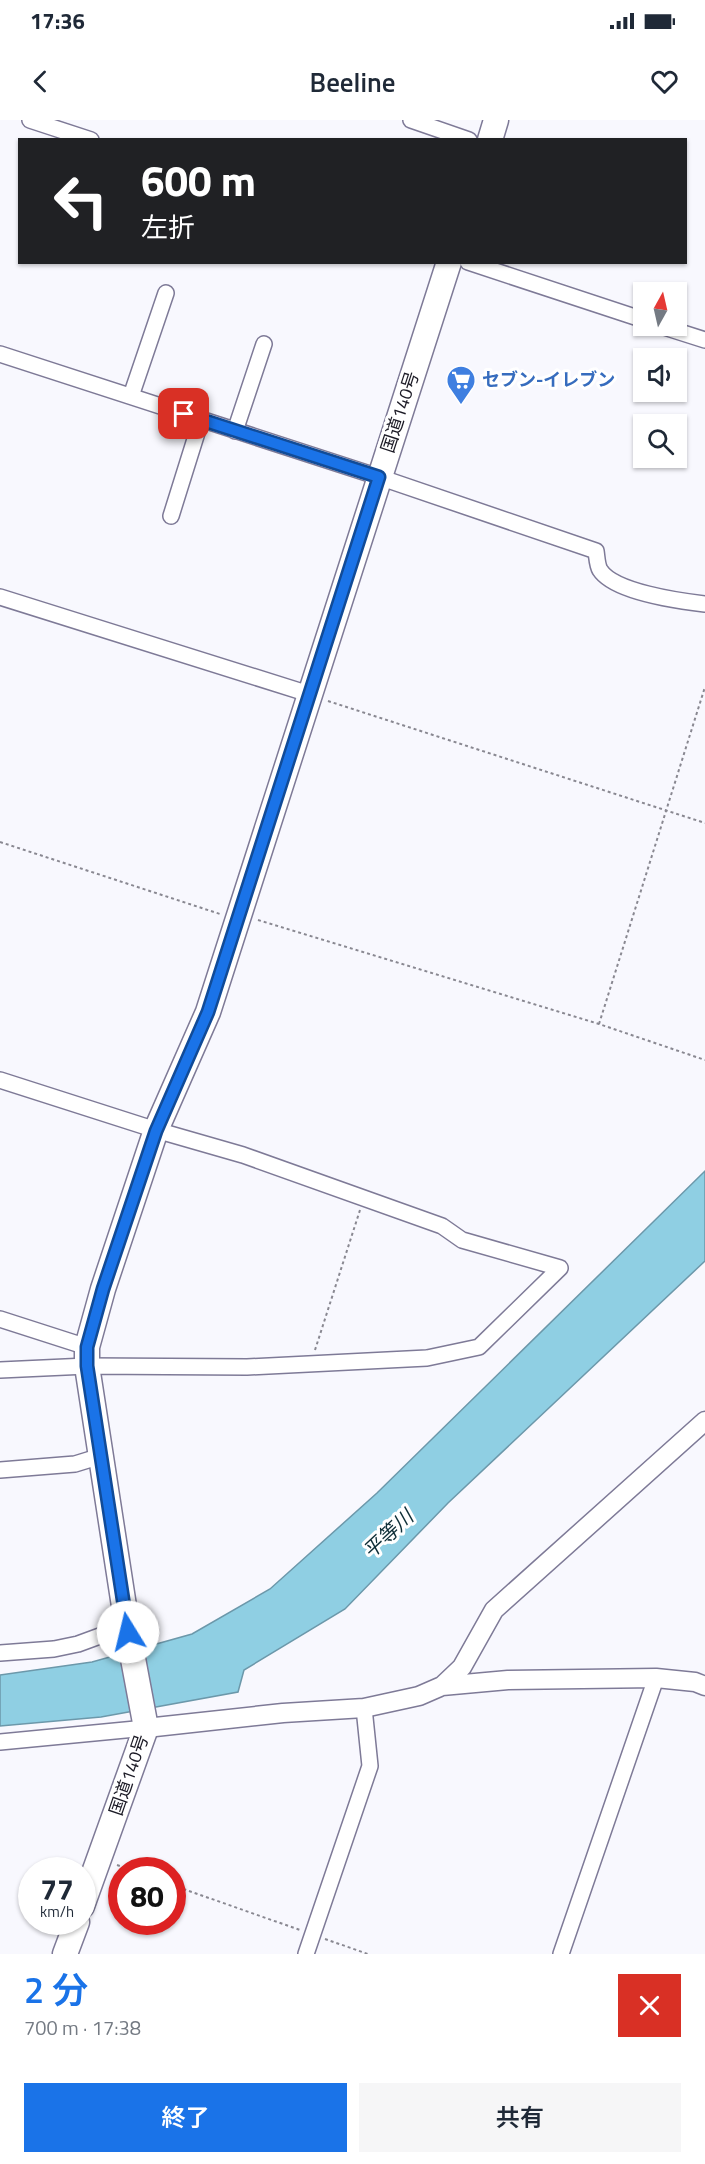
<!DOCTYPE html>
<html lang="ja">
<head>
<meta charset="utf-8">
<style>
  body { margin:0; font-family:"Titillium Web","Noto Sans JP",sans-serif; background:#f6f6f7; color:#1f2937; height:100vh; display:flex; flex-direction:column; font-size:22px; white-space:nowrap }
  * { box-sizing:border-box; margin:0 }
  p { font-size:20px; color:#747a83 }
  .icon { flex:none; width:33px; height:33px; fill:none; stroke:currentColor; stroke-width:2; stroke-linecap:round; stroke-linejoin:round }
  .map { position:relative; height:1834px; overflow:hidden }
  .drawer { display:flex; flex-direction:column; background:#fff; flex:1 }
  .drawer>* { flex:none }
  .banner { position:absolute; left:18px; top:18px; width:669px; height:126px; border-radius:0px; box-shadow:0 2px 4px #0004; background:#202124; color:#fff; overflow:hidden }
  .needle { width:39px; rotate:8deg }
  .buttons { position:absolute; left:633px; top:162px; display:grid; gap:12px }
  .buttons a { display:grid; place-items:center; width:54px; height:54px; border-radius:0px; background:#fff; box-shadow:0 2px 4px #0004; font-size:30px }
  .speed { position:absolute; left:18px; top:1737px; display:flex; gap:12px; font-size:30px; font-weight:700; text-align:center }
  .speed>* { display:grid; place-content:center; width:78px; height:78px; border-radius:50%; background:#fff; box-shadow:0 2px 4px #0004; line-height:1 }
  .speed small { font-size:15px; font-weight:400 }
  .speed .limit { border:9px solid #d22; background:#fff; color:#111 }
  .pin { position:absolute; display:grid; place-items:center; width:51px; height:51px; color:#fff; margin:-26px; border-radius:12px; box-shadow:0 3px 9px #0006 }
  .me { position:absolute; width:66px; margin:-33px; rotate:351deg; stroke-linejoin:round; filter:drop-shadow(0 0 4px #0008) }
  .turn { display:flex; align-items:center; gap:21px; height:126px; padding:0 24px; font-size:27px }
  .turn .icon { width:78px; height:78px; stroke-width:2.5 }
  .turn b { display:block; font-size:42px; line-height:51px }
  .round { display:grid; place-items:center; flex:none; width:63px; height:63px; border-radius:0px; background:#f6f6f7 }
  .summary { display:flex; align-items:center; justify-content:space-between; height:102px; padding:0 24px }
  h1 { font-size:36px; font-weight:600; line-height:45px; color:#1a73e8 }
  .cta { display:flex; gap:12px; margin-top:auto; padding:12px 24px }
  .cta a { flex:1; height:69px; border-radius:0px; background:#1a73e8; color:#fff; font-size:24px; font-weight:600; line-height:69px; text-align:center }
  .cta a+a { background:#f6f6f7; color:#1f2937 }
  .status { display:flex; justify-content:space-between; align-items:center; height:42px; padding:0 30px; background:#fff; direction:ltr }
  .status svg { height:16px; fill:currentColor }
  header { display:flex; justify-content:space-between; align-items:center; height:78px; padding:0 24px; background:#fff; font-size:27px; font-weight:600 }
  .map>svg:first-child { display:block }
  .water { fill:#8fcfe3; stroke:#6c98aa; stroke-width:1.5 }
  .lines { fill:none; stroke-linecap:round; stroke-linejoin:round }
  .minor-casing { stroke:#7e7a97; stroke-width:18 }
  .tertiary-casing { stroke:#7e7a97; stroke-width:21 }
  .trunk-casing { stroke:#7e7a97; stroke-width:27 }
  .path { stroke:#898891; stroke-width:2; stroke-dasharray:3 3; stroke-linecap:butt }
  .minor { stroke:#fff; stroke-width:15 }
  .tertiary { stroke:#fff; stroke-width:18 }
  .trunk { stroke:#fff; stroke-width:24 }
  .route-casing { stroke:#114b97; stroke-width:15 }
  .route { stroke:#1a73e8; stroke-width:10 }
  .labels { text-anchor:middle; stroke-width:6; stroke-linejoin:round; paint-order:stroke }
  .shop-label { font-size:18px; font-weight:bold; fill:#366cbe; stroke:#fff; text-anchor:start }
  .street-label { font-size:18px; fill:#1a1924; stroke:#fff }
  .water-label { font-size:20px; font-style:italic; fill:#0d2e37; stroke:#fff }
</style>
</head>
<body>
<div class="status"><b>17:36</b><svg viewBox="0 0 49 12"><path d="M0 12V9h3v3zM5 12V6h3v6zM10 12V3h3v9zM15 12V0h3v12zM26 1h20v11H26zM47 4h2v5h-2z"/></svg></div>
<header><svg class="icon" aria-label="back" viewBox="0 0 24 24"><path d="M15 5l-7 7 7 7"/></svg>Beeline<svg class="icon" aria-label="heart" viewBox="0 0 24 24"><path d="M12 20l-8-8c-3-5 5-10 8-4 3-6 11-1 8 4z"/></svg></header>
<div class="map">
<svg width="705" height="1834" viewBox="0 0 705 1834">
  <rect width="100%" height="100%" fill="#f8f8fe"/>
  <!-- water -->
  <path class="water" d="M705,1051V1141L448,1383L345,1489L244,1550L238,1572L101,1597L0,1606V1555L92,1542L192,1514L270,1469L377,1373Z"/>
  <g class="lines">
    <!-- minor casing -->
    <g class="minor-casing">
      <path id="minor" d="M30,0L91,20
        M411,0L469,20
        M468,142L644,200
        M661,206L705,220
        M0,234L379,357L596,431C597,437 597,445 600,450C614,472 679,481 705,484
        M131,276L166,173
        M235,311L264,224
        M171,396L201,300
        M0,477L309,574
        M0,960L156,1010L243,1035L442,1106L462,1120L560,1148L479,1227L427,1238L247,1247L87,1246L0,1250
        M0,1199L87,1227
        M0,1350L75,1344L101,1336
        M0,1533L54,1529L78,1524L127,1506
        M0,1622L146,1608
        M306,1834L370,1646L364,1588
        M561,1834L656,1558"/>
    </g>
    <!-- tertiary casing -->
    <g class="tertiary-casing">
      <path id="tertiary" d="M442,1566L462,1547L494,1490L705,1301
        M146,1608L283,1593L364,1588L419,1576L442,1566L508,1560L656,1558L695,1562L705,1566"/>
    </g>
    <!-- trunk casing -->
    <g class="trunk-casing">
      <path id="trunk" d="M490,20L496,0
        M82,1786L146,1608L128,1512L87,1246V1227L103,1169L156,1010L208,892L449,142
        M65,1834L77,1802"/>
    </g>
    <!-- path -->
    <path class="path" d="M328,581L705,703
      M0,722L220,794
      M258,800L599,904L705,940
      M599,904L705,567
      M315,1230L360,1090
      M117,1745L131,1750
      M172,1765L300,1810
      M325,1819L368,1834"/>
    <!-- minor -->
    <use href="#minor" class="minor"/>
    <!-- tertiary -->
    <use href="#tertiary" class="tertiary"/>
    <!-- trunk -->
    <use href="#trunk" class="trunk"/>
  </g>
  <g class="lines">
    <!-- route casing -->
    <g class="route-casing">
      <path id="route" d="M128,1512L87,1246V1227L103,1169L156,1011L208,892L379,357L184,294"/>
    </g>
    <!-- route -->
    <use href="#route" class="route"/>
  </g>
  <!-- icons -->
  <defs>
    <g id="supermarket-pin" transform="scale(1.5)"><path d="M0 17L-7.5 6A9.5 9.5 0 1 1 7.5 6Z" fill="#3f7fe0" stroke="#fff"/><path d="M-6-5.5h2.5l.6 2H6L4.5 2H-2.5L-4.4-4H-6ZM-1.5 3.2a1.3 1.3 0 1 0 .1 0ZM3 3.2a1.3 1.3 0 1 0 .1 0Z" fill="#fff"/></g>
  </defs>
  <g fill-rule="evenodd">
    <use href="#supermarket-pin" x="461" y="260"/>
  </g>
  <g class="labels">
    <!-- shop labels -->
    <g class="shop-label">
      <text x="482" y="266">セブン-イレブン</text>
    </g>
    <!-- street labels -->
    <g class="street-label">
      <text transform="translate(400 292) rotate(-72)" y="6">国道140号</text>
      <text transform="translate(129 1655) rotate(-71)" y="6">国道140号</text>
    </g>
    <!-- water labels -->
    <g class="water-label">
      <text transform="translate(388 1414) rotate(-43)" y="7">平等川</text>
    </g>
  </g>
</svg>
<div class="buttons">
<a><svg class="needle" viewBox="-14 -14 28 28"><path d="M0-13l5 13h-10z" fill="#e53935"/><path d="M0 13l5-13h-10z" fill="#747a83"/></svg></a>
<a><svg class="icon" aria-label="sound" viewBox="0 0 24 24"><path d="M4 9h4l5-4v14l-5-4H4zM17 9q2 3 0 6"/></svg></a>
<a><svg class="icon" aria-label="search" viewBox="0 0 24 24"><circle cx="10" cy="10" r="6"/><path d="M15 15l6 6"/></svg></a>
</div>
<div class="speed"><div>77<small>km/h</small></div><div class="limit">80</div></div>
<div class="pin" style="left:184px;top:294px;background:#d93025"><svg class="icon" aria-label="arrive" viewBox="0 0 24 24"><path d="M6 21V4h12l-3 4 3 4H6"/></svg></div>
<svg class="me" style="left:128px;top:1512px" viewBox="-20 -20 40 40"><circle r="19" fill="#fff"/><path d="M0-13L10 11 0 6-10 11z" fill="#1a73e8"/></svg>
<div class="banner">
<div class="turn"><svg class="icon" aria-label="left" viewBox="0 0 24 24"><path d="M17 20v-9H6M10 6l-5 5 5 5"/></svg><div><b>600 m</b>左折</div></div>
</div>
</div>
<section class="drawer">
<div class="summary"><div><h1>2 分</h1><p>700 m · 17:38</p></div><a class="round" style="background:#d93025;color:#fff"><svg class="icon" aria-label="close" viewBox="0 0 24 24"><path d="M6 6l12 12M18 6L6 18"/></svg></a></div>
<div class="cta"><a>終了</a><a>共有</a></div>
</section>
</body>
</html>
